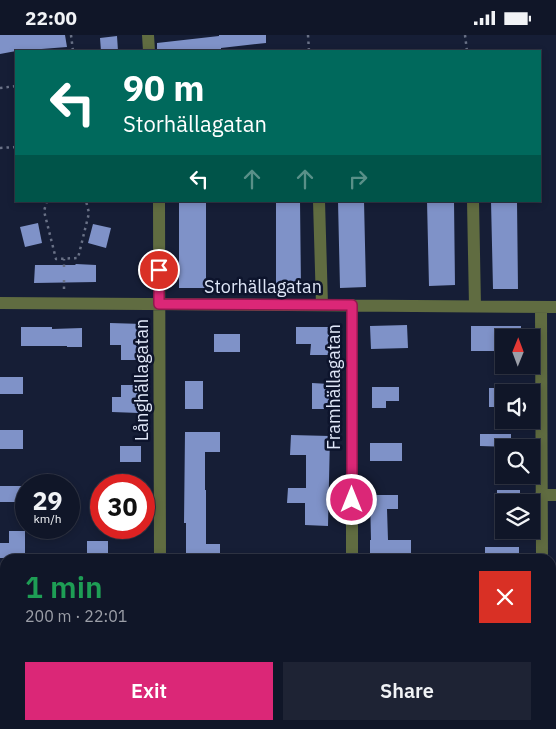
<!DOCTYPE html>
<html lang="en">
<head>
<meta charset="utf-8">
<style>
  body { margin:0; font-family:"IBM Plex Sans",sans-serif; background:#1e2334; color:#f1f3f6; height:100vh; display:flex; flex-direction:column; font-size:19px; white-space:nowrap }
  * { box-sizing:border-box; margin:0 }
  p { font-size:16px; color:#9c9fa8 }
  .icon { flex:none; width:28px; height:28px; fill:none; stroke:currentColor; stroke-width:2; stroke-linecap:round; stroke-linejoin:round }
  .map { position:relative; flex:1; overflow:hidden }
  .side { position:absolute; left:0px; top:519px; width:556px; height:176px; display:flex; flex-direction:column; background:#101628; border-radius:15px 15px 0 0; box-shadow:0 2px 8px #0003,0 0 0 1px #303545 }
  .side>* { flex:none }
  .top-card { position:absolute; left:15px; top:15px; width:526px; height:152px; border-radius:0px; box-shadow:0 2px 8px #0003,0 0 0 1px #303545; background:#00695c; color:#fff; overflow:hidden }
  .needle { width:32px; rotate:1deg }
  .tools { position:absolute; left:495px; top:294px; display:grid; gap:10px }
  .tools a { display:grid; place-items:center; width:45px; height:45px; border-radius:0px; background:#101628; box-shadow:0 2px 8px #0003,0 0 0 1px #303545; font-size:25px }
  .speed { position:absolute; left:15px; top:439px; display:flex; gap:10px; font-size:25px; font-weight:700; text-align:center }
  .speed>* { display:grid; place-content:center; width:65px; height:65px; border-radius:50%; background:#101628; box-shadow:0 2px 8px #0003,0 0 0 1px #303545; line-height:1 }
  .speed small { font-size:12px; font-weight:400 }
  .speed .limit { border:8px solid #d22; background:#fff; color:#111 }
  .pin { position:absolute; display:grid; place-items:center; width:42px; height:42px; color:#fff; margin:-21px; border:2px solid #fff; border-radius:50%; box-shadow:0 1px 5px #0007 }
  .me { position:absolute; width:55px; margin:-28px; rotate:0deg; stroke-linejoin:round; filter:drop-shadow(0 0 4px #0008) }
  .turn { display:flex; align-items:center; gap:18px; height:105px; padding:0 25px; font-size:22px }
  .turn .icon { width:65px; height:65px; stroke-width:2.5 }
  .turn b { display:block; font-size:35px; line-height:42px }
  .lanes { display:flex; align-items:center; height:48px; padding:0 25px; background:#0003; justify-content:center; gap:25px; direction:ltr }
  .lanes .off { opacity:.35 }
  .round { display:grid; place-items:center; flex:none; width:52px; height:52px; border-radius:0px; background:#1e2334 }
  .headline { display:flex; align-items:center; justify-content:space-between; height:85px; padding:0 25px }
  h1 { font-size:30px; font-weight:600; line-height:38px; color:#1e9e55 }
  .button { display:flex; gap:10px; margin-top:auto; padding:10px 25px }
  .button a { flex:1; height:58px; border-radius:0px; background:#db2777; color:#fff; font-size:20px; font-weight:600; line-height:58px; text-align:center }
  .button a+a { background:#1e2334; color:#f1f3f6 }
  .status { display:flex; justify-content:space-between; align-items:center; height:35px; padding:0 25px; background:#101628; direction:ltr }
  .status svg { height:14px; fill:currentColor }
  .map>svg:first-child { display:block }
  .building { fill:#7f92c8 }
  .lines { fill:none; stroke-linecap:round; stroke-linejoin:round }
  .path { stroke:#697186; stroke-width:2.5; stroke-dasharray:2.5 4; stroke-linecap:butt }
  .minor { stroke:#606c41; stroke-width:12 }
  .route-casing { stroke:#8e194d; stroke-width:12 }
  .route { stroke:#db2777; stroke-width:9 }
  .labels { text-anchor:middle; stroke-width:5; stroke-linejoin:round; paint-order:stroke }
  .street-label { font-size:18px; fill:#dfe6f7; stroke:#0d142c }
</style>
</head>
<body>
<div class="status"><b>22:00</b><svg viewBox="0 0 49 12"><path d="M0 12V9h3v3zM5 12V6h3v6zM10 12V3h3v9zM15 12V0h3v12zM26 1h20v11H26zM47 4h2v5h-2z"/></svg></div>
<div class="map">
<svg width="556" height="694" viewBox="0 0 556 694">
  <rect width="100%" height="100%" fill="#161e36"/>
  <!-- building -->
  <path class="building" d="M0,0H65L67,12L16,16L0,19Z
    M219,0H266V8L221,13V16H157V8L219,1Z
    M117,1L118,16H101L100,3Z
    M179,166H206V253H179Z
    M276,166H300L301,252H276Z
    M338,166H364L366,252L340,253Z
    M427,166H454L455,250L429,251Z
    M491,166H517L518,254H493Z
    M38,188L42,208L25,212L20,192Z
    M93,189L111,193L106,213L88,208Z
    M76,229L96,230V247L34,248L35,230H75Z
    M110,288L143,289V325H121V310H110Z
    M407,290L408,313L371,314L370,291Z
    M471,291H521V302H504V316H471Z
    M21,292H52V294L82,293V312H67V311H21Z
    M296,292H329V320H310L311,309H296Z
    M214,299H240V317H214Z
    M0,342H23V359H0Z
    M185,346H203V374H185Z
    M312,348L329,349V374H312Z
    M121,350H140L139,378L112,377V362H121Z
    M372,352H399V366H386V373H372Z
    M489,353H504V372H489Z
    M0,395H23V414H0Z
    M185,397H220V417H205V455H206V509H220V524H186V488H184Z
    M480,399H511V412L480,411Z
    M291,400L330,401L328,491L305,490V468H287L288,453H306V420H290Z
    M370,408H402V426H370Z
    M120,411H141V427H120Z
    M0,451H26V467H0Z
    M497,455H520V468H497Z
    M370,460H398V474H387L388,505H411V524H370V505H371Z
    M9,496H25V523H0V508H9Z
    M87,506H108V524H87Z
    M485,512H519V524H485Z"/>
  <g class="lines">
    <!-- path -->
    <path class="path" d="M71,0L73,16
      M308,0L309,16
      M465,0L467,16
      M0,53L16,51
      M0,113L16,112
      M47,166L44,176L56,224L78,223L89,178L86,166
      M64,232V224
      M64,245V255"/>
    <!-- minor -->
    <path class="minor" d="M148,0L149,16
      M159,166L160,524
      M319,166L322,270
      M473,166L475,271
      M0,268L556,272
      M352,270V524
      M541,272L542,524
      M541,460H556
      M0,608H5
      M551,627H556
      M160,690V694
      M352,690V694
      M542,690V694"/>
  </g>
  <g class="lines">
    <!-- route casing -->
    <g class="route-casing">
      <path id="route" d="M159,235V269L352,270V465"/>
    </g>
    <!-- route -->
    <use href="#route" class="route"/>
  </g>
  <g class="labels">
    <!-- street labels -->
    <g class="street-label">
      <text x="263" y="258">Storhällagatan</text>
      <text transform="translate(142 345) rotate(-90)" y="6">Långhällagatan</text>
      <text transform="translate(334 352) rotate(-90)" y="6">Framhällagatan</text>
    </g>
  </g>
</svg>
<div class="tools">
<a><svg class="needle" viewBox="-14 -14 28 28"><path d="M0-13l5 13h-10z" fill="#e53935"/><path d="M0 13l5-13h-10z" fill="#9c9fa8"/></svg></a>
<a><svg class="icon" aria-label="sound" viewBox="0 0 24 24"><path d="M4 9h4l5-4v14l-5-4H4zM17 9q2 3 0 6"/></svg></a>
<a><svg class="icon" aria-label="search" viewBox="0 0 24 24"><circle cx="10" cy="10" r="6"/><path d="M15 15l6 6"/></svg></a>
<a><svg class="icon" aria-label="layers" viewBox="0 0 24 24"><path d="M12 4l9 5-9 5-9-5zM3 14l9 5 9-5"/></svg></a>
</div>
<div class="speed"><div>29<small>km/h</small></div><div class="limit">30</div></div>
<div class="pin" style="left:159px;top:235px;background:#d93025"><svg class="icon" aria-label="arrive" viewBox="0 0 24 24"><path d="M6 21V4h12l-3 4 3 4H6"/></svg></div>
<svg class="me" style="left:352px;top:465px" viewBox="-20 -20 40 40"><circle r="17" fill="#db2777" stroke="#fff" stroke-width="3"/><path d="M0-11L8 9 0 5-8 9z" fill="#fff"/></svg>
<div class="top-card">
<div class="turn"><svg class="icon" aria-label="left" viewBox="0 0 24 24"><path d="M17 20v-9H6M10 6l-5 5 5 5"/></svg><div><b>90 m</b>Storhällagatan</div></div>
<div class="lanes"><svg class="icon" aria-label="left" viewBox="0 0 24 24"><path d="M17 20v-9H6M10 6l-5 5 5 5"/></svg><svg class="icon off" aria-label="ahead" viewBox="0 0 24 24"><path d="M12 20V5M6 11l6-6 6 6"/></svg><svg class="icon off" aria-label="ahead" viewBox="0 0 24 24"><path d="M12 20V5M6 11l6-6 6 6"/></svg><svg class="icon off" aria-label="right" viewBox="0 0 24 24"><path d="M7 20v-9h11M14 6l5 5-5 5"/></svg></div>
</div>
<section class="side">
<div class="headline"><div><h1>1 min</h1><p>200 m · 22:01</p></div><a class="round" style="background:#d93025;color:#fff"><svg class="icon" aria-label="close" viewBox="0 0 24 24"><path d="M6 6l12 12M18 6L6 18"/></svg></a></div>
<div class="button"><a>Exit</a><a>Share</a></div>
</section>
</div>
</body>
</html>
